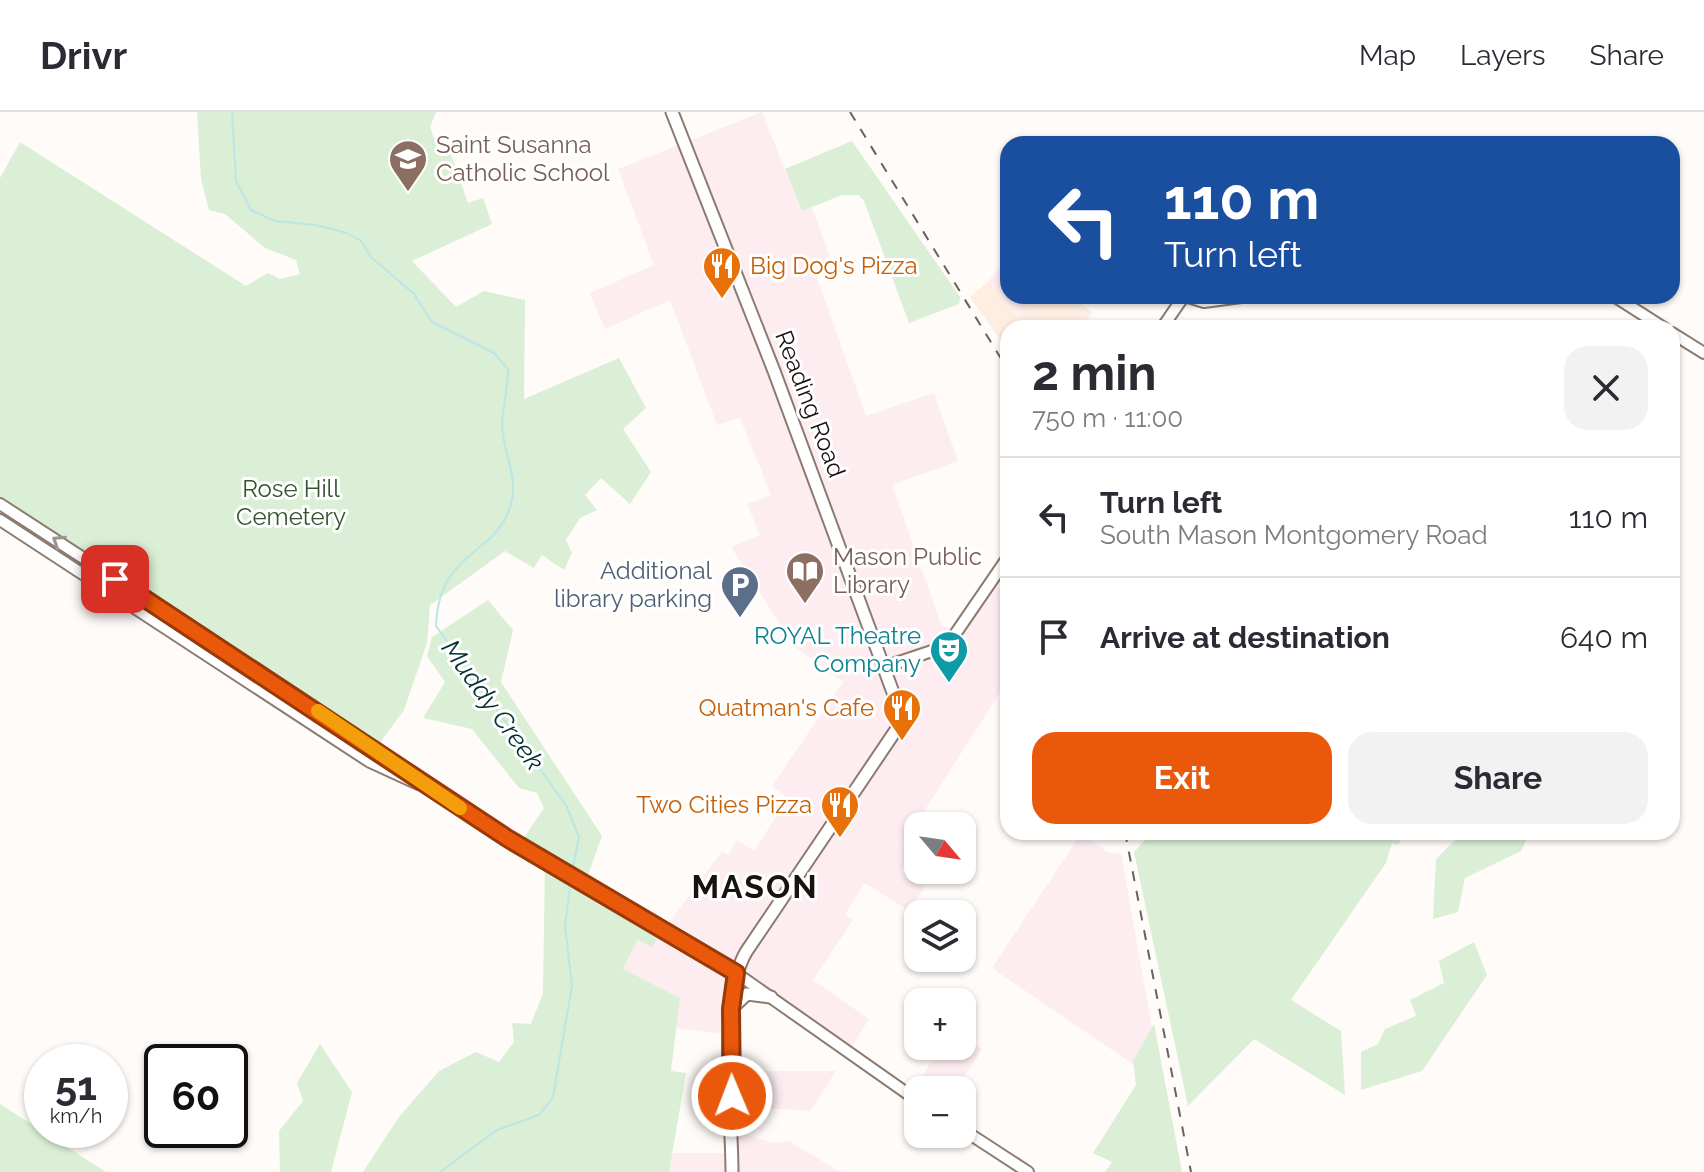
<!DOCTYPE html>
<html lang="en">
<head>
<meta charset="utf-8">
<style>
  body { margin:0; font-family:Raleway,sans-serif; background:#f2f2f3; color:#2b2b33; height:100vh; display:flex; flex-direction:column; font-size:30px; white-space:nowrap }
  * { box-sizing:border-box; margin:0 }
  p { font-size:26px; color:#7c7c81 }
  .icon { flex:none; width:44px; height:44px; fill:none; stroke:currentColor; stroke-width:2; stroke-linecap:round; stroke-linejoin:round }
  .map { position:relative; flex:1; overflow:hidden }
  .sheet { position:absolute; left:1000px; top:208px; width:680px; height:520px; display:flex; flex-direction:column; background:#fff; border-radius:24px; box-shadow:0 2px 6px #0004 }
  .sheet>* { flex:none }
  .guide { position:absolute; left:1000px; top:24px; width:680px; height:168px; border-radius:24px; box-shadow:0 2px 6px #0004; background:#1a4fa0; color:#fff; overflow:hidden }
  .needle { width:52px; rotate:119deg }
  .fabs { position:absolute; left:904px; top:700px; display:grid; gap:16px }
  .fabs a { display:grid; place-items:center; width:72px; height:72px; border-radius:16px; background:#fff; box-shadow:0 2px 6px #0004; font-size:40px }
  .speed { position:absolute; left:24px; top:932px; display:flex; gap:16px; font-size:40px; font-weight:700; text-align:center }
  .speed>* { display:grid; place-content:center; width:104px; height:104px; border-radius:50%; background:#fff; box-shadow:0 2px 6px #0004; line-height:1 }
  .speed small { font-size:20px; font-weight:400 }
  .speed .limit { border:4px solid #111; border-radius:12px; background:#fff; color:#111 }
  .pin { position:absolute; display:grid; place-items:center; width:68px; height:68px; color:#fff; margin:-34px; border-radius:16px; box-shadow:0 4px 12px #0006 }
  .me { position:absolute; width:88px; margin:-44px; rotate:359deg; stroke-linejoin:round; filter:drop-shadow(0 0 6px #0008) }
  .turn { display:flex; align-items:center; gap:28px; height:168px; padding:0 32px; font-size:36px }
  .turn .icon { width:104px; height:104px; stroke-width:2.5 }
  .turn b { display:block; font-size:56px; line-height:68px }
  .round { display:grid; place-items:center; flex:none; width:84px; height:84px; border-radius:24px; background:#f2f2f3 }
  .head { display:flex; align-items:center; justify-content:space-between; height:136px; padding:0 32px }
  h1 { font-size:48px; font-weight:700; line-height:60px }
  .primary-button { display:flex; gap:16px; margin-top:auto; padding:16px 32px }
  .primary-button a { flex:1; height:92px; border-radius:24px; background:#ea580c; color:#fff; font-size:32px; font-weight:700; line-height:92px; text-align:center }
  .primary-button a+a { background:#f2f2f3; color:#2b2b33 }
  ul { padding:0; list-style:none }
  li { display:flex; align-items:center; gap:24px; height:120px; padding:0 32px; border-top:2px solid #e1e1e2 }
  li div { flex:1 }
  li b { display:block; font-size:30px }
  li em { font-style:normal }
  header { display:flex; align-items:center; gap:48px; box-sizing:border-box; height:112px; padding:0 40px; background:#fff; border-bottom:2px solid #e1e1e2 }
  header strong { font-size:38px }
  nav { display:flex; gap:44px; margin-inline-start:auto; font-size:28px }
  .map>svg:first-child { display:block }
  .commercial { fill:#fdedf0 }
  .industrial { fill:#feeee2 }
  .green { fill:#daefd6 }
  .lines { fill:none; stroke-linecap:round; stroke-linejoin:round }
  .stream { stroke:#bae6e6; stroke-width:2 }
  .secondary-casing { stroke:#8c7b71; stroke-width:14 }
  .primary-casing { stroke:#8c7b71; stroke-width:15 }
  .secondary { stroke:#fff; stroke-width:10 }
  .primary { stroke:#fff; stroke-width:11 }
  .rail { stroke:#67625e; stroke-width:2; stroke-dasharray:10 10; stroke-linecap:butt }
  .oneway { stroke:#989593 }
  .route-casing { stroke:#983908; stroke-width:20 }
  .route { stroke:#ea580c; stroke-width:14 }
  .slow { stroke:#f59e0b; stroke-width:14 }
  .labels { text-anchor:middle; stroke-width:6; stroke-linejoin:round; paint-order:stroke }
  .education-label { font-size:24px; fill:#785e54; stroke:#fff; text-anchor:start }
  .food-label { font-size:24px; fill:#c56008; stroke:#fff; text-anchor:end }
  .street-label { font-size:24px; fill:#19130f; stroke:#fff }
  .park-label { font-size:24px; fill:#33542c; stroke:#fff }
  .service-label { font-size:24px; fill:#4e5e75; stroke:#fff; text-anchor:end }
  .culture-label { font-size:24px; fill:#0d838f; stroke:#fff; text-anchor:end }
  .water-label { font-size:26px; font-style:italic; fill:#043031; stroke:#fff }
  .district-label { font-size:32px; font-weight:bold; letter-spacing:2px; fill:#19130f; stroke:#fff }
</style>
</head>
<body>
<header>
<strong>Drivr</strong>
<nav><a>Map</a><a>Layers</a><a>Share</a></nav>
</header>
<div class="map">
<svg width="1704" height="1060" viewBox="0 0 1704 1060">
  <rect width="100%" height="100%" fill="#fffbf8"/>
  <!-- commercial -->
  <path class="commercial" d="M762,0L801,98L812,95L830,145L812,152L866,304L934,281L958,349L892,373L941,512L957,522L991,471L1008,482V568L903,732L912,739L901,758L925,774L909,799L865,771L845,802L853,808L813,868L869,907L848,941L736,861L731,923L676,916L680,886L623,858L648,808L664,817L722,739L728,743L737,728L754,739L788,686L772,674L843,570L794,534L731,435L760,423L747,392L771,383L740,306L717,313L670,188L605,217L590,181L654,153L618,57Z
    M1008,143V184H1035L1020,205L989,169Z
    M1081,722L1108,740L1121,742L1162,972L992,856Z
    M962,924L982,937L956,978H918V989L910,984L941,934H962Z
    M731,959H836L810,999L732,994Z
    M732,1018L773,1031L789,1029L840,1060H669L672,1041H732Z"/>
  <!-- industrial -->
  <path class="industrial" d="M989,169L1019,205L1035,184H1070L1092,200L1082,216H1008V239L970,185Z"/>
  <!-- green -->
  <path class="green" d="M197,0H436L430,15L434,26L446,28L468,91L483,86L492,112L412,149L456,195L484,179L525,188L524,287L619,246L646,296L623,317L651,360L630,392L601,366L585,383L597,398L580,406L566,428L572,441L564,458L542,443L534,456L505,439L430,493L427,531L404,598L376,636L0,392V66L20,30L246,174L268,161L280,167L300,162L296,148L265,136L225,102L209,98L201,67Z
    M852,29L960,185L959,192L909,211L864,89L859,83H842L802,99L785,57Z
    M488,488L513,518L501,570L602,724L585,771L664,817L652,835L638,828L623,857L680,886L671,959L686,961L669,1060H363L399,1005L439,959L476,940L499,950L514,930L512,911L531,912L543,881L545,748L519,733L544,696L537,681L519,676L472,617L423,606L445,570L427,544L432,525Z
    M1152,720H1406L1398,733L1392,731L1386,751L1291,888L1341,919L1345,983L1254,927L1188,994L1134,740Z
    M1463,720H1534L1529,722L1521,739L1465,766L1458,800L1433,807L1436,747Z
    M1474,830L1487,863L1422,959L1361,978V940L1378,932L1385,917L1416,904L1410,888L1444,871L1439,849Z
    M1154,912L1182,1060H1105L1112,1050L1093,1041L1136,973L1133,949Z
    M320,932L352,980L331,1060H280L279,1019L303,989L297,971Z
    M0,992L106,1060H0Z"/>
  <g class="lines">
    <!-- stream -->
    <path class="stream" d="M232,0L236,69L251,98L275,109L316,113L347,121L361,129L371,145L414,182L432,210L494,241L508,257C508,276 503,294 502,312C502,339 519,364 511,392C497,445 439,436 436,514L566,693L579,725L572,759
      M440,1060L497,1018L539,1003L553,985L572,874L565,814L571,766"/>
    <!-- secondary casing -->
    <g class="secondary-casing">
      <path id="secondary" d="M1185,184L1204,190L1249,184
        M1614,184L1664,216
        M1162,216L1184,184
        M1672,221L1704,241
        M0,392L376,636L466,699L736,861L918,989
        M0,408L370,650L418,672
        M884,555L947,534L1008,445
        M962,1017L1028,1060"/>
    </g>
    <!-- primary casing -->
    <g class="primary-casing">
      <path id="primary" d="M672,0L774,259L901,602L898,615L746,840C718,888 732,1002 732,1060
        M731,897L747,882L771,885"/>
    </g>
    <!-- secondary -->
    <use href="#secondary" class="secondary"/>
    <!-- primary -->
    <use href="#primary" class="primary"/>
    <!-- rail -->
    <path class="rail" d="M850,0L1008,258
      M1125,720L1191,1060"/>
  </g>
  <!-- one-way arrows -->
  <defs><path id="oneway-chevron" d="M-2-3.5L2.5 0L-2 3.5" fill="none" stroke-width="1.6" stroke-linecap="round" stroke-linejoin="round" transform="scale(2)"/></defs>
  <use class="oneway" href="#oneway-chevron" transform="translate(58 429) rotate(-147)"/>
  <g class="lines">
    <!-- route casing -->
    <g class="route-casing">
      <path id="route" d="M115,467L507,726L736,861L731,897L732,984"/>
    </g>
    <!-- route -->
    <use href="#route" class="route"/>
    <!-- slow -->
    <path class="slow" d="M318,599L460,696"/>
  </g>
  <!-- icons -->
  <defs>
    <g id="school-pin" transform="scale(2)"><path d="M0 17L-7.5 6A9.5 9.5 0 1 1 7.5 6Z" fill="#8d6e63" stroke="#fff"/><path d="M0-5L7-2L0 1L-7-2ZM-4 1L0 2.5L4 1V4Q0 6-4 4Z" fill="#fff"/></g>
    <g id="restaurant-pin" transform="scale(2)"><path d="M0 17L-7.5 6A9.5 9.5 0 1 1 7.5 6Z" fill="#e8710a" stroke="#fff"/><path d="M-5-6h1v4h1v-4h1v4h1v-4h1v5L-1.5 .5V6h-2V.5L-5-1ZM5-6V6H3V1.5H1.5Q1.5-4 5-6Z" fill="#fff"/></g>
    <g id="library-pin" transform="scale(2)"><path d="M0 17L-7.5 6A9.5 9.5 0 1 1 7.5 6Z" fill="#8d6e63" stroke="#fff"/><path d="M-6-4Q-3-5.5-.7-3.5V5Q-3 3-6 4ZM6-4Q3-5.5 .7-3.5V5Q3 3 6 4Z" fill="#fff"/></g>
    <g id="parking-pin" transform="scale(2)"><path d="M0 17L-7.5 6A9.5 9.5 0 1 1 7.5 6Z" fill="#5c6f8a" stroke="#fff"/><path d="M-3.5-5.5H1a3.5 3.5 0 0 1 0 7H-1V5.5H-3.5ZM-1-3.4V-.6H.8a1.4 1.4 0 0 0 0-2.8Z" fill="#fff"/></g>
    <g id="theatre-pin" transform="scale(2)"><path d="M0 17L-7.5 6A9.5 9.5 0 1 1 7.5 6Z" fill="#0f9aa8" stroke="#fff"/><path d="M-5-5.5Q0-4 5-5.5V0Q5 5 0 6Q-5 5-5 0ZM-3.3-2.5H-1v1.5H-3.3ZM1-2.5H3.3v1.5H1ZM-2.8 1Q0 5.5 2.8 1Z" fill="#fff"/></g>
  </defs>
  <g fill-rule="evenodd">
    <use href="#school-pin" x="408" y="47"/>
    <use href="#restaurant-pin" x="722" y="154"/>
    <use href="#library-pin" x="805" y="459"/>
    <use href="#parking-pin" x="740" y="473"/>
    <use href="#theatre-pin" x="949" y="538"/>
    <use href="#restaurant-pin" x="902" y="596"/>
    <use href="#restaurant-pin" x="840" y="693"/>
  </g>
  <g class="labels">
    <!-- education labels -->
    <g class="education-label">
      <text x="436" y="41">Saint Susanna<tspan x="436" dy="28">Catholic School</tspan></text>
      <text x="833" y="453">Mason Public<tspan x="833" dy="28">Library</tspan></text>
    </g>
    <!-- food labels -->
    <g class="food-label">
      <text x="750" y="162" text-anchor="start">Big Dog's Pizza</text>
      <text x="874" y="604">Quatman's Cafe</text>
      <text x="812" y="701">Two Cities Pizza</text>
    </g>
    <!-- street labels -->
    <g class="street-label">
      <text transform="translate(810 292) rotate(69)" y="8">Reading Road</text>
    </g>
    <!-- park labels -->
    <g class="park-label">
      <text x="291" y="385">Rose Hill<tspan x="291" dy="28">Cemetery</tspan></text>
    </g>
    <!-- service labels -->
    <g class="service-label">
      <text x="712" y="467">Additional<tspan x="712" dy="28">library parking</tspan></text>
    </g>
    <!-- culture labels -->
    <g class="culture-label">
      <text x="921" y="532">ROYAL Theatre<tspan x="921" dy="28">Company</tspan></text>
    </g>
    <!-- water labels -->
    <g class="water-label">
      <text transform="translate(493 593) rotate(54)" y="9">Muddy Creek</text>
    </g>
    <!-- district labels -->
    <g class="district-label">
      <text x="755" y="786">MASON</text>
    </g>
  </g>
</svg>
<div class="fabs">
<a><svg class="needle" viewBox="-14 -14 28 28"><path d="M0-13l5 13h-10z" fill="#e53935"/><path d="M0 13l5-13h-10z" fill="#7c7c81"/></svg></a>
<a><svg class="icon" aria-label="layers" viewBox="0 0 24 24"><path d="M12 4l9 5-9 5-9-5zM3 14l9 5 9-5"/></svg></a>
<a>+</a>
<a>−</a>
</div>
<div class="speed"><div>51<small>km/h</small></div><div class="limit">60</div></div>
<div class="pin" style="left:115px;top:467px;background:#d93025"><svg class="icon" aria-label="arrive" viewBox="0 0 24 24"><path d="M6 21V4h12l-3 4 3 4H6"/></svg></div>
<svg class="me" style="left:732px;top:984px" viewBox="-20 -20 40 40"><circle r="17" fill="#ea580c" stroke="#fff" stroke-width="3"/><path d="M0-11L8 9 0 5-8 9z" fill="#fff"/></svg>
<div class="guide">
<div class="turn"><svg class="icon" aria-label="left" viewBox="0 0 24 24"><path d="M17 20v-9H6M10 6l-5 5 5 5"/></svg><div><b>110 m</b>Turn left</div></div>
</div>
<section class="sheet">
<div class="head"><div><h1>2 min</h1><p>750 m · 11:00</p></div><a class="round"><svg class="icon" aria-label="close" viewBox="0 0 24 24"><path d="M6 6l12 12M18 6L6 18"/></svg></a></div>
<ul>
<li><svg class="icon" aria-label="left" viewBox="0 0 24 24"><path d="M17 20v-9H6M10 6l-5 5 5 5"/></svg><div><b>Turn left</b><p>South Mason Montgomery Road</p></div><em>110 m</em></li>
<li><svg class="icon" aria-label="arrive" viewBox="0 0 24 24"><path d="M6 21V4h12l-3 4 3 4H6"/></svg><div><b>Arrive at destination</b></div><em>640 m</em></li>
</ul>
<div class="primary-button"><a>Exit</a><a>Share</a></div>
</section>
</div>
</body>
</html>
